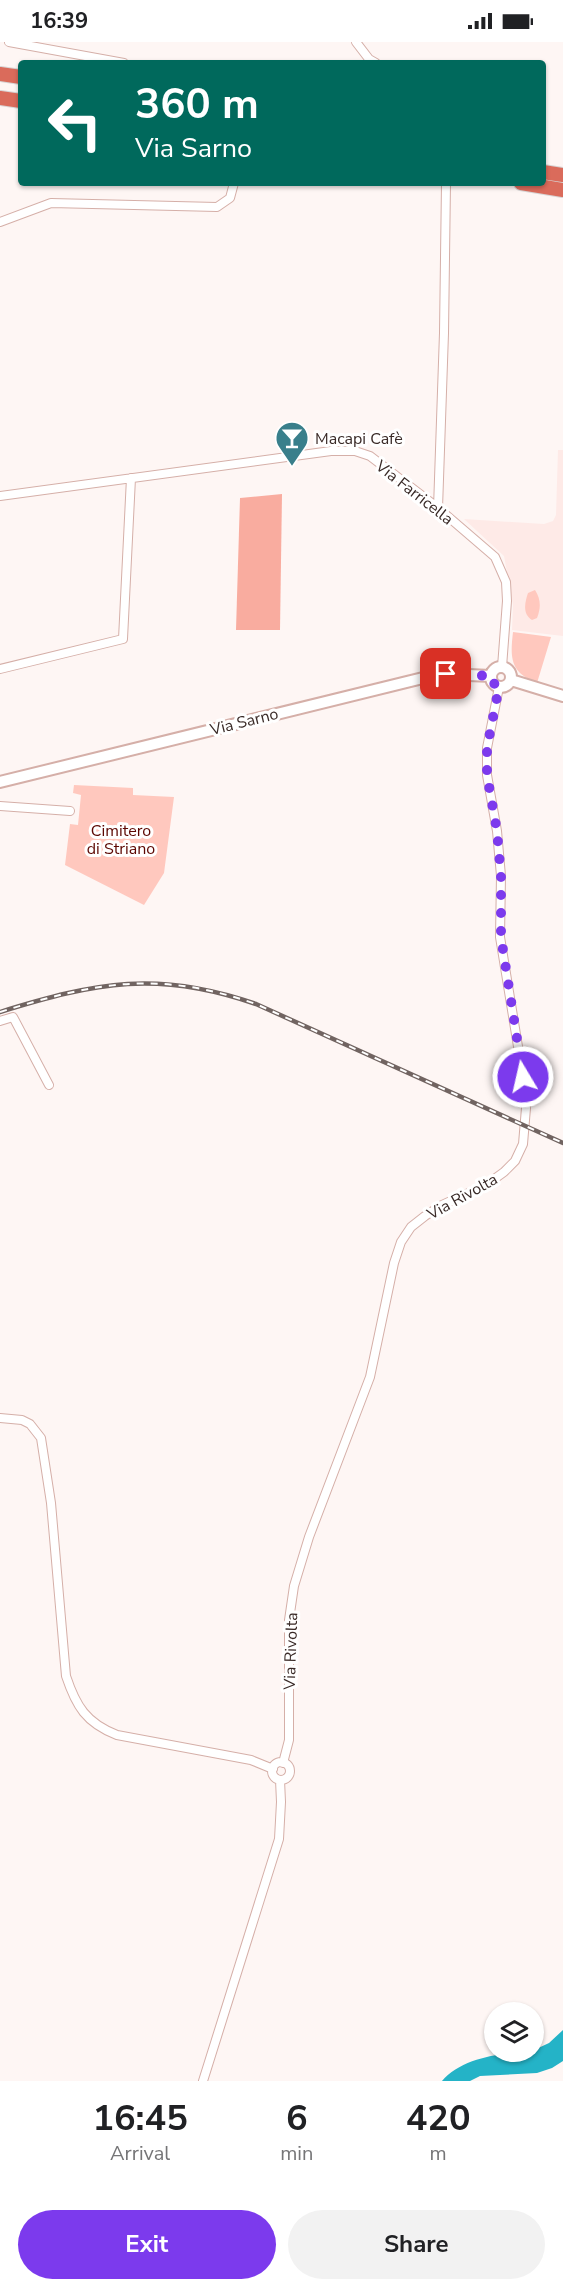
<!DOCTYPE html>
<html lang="en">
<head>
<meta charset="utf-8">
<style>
  body { margin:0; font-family:"Nunito Sans",sans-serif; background:#f2f2f2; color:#202124; height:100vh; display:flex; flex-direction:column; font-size:22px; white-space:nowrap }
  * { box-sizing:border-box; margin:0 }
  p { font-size:20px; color:#757577 }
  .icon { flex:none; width:33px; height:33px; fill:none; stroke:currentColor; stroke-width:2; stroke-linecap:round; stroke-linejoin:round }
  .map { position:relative; height:2039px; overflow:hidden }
  .sheet { display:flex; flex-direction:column; background:#fff; flex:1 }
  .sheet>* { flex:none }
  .top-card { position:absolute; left:18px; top:18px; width:528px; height:126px; border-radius:6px; box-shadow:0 2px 4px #0004; background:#00695c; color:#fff; overflow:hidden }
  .tools { position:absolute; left:484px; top:1960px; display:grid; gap:12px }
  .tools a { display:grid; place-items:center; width:60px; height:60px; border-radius:50%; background:#fff; box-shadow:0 2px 4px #0004; font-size:30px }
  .pin { position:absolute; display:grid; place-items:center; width:51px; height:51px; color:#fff; margin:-26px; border-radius:12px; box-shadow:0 3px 9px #0006 }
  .me { position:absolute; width:66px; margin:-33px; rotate:351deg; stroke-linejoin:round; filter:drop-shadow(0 0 4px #0008) }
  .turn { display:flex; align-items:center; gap:21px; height:126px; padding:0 18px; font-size:27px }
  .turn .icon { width:78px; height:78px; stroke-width:2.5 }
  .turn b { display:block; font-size:42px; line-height:51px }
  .eta { display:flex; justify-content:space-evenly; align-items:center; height:102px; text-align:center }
  .eta b { font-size:36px; font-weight:700; line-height:42px }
  .cta { display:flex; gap:12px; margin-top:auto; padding:12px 18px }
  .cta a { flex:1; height:69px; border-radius:36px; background:#7c3aed; color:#fff; font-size:24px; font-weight:700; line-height:69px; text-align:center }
  .cta a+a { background:#f2f2f2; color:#202124 }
  .status { display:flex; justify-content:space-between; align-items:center; height:42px; padding:0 30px; background:#fff; direction:ltr }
  .status svg { height:16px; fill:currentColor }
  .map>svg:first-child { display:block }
  .built { fill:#feeae7 }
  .green { fill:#ffc8be }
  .forest { fill:#f9ac9f }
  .water { fill:#24b3c7 }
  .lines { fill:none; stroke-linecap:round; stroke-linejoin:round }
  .minor-casing { stroke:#d5afa8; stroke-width:10 }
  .secondary-casing { stroke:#d5afa8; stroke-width:14 }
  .motorway-casing { stroke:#d7d4d4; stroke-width:16 }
  .minor { stroke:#fff; stroke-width:8 }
  .secondary { stroke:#fff; stroke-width:10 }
  .motorway { stroke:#da6b5b; stroke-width:14 }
  .rail-casing { stroke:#716461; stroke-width:4.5 }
  .rail { stroke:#fff; stroke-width:2; stroke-dasharray:7; stroke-linecap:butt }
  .route { stroke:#7c3aed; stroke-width:10; stroke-dasharray:0 18 }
  .labels { text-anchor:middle; stroke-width:6; stroke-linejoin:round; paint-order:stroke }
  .poi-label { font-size:16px; fill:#392a27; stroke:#fff; text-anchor:start }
  .street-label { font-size:16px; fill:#392a27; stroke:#fff }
  .park-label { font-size:16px; fill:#5c0702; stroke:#fff }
</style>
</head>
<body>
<div class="status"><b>16:39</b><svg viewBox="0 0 49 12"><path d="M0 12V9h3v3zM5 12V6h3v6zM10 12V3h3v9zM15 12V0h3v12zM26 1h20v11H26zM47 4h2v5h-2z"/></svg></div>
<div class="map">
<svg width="563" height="2039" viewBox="0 0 563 2039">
  <rect width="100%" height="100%" fill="#fef6f4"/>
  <!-- built -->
  <path class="built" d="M558,408H563V594L512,588L513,563L504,514L464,477L544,482L553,479L556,473Z"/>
  <!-- green -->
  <path class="green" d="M535,548C541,557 541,566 537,576L532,578C522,572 525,560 528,551Z
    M513,590L551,595L537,641C510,630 510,616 513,590Z
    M74,743L133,746V753L174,755L164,831L144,863L65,823L70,782L78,783L81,753L73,751Z"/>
  <!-- forest -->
  <path class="forest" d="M282,452L280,588H236L240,456Z"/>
  <!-- water -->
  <path class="water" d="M563,1988V2019L552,2026L537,2031L480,2034L470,2039H442C462,2015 504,2010 534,2010V2008L549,2001Z"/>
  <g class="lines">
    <!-- minor casing -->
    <g class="minor-casing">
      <path id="minor" d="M9,0L124,21
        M356,0L369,17L376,21
        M0,180L51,161L217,165L230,156L234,141
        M0,454L331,409H355L370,414L438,466L495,515L506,540L507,559L502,625
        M438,466L444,291L446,141
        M0,627L123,597L131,436
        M0,764L70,769
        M0,979L13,975L49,1043
        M0,1376L22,1378L30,1382L41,1396L51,1461L66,1634C76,1664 86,1681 117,1693L251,1718L273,1727
        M272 1729a9 9 0 1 1 18 0a9 9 0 1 1-18 0Z
        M283,1721L289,1698V1578L294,1544L309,1495L370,1335L394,1221L401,1200L411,1185L425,1174L442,1163L486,1143L504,1130L515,1119L523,1102L526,1066L523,1035L500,895L501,834L497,789L487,733V706L499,645
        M203,2039L279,1797L281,1760L280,1738"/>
    </g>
    <!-- secondary casing -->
    <g class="secondary-casing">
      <path id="secondary" d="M491 635a10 10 0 1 1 20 0a10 10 0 1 1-20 0Z
        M511,638L563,654
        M0,740L427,635L446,632L491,634"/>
    </g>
    <!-- motorway casing -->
    <g class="motorway-casing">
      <path id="motorway" d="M0,32L21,35
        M0,56L21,59
        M543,130L563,133
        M521,141L563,148"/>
    </g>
    <!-- minor -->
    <use href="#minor" class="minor"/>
    <!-- secondary -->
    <use href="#secondary" class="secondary"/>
    <!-- motorway -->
    <use href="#motorway" class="motorway"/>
    <!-- rail casing -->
    <g class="rail-casing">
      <path id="rail" d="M0,970C97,940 158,928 256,962L563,1101"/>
    </g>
    <!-- rail -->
    <use href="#rail" class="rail"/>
  </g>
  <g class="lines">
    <!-- route -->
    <path class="route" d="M446,632L491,634L492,640L499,645L487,706V733L497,789L501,834V895L523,1035"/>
  </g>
  <!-- icons -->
  <defs>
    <g id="bar-pin" transform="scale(1.725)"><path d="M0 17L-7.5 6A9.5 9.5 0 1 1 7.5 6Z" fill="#397f8b" stroke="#fff"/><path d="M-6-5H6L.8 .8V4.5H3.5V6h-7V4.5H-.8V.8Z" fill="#fff"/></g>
  </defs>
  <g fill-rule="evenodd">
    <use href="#bar-pin" x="292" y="396"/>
  </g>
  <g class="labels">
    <!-- poi labels -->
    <g class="poi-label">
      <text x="315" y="402">Macapi Cafè</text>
    </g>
    <!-- street labels -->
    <g class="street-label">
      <text transform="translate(415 450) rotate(38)" y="6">Via Farricella</text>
      <text transform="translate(244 679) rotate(-14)" y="6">Via Sarno</text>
      <text transform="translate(462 1154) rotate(-29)" y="6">Via Rivolta</text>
      <text transform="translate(290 1609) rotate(-88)" y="6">Via Rivolta</text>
    </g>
    <!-- park labels -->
    <g class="park-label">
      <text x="121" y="794">Cimitero<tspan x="121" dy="18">di Striano</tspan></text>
    </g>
  </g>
</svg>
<div class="tools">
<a><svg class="icon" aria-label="layers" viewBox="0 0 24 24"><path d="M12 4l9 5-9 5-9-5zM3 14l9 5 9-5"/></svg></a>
</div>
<div class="pin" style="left:446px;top:632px;background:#d93025"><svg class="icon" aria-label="arrive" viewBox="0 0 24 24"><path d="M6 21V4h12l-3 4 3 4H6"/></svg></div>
<svg class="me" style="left:523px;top:1035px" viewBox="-20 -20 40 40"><circle r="17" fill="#7c3aed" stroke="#fff" stroke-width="3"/><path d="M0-11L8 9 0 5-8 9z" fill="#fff"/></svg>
<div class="top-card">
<div class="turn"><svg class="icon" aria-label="left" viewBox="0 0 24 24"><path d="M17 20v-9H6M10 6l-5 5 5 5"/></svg><div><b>360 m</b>Via Sarno</div></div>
</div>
</div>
<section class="sheet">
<div class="eta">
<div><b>16:45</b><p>Arrival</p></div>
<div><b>6</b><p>min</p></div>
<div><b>420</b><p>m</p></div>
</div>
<div class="cta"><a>Exit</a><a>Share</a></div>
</section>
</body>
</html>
